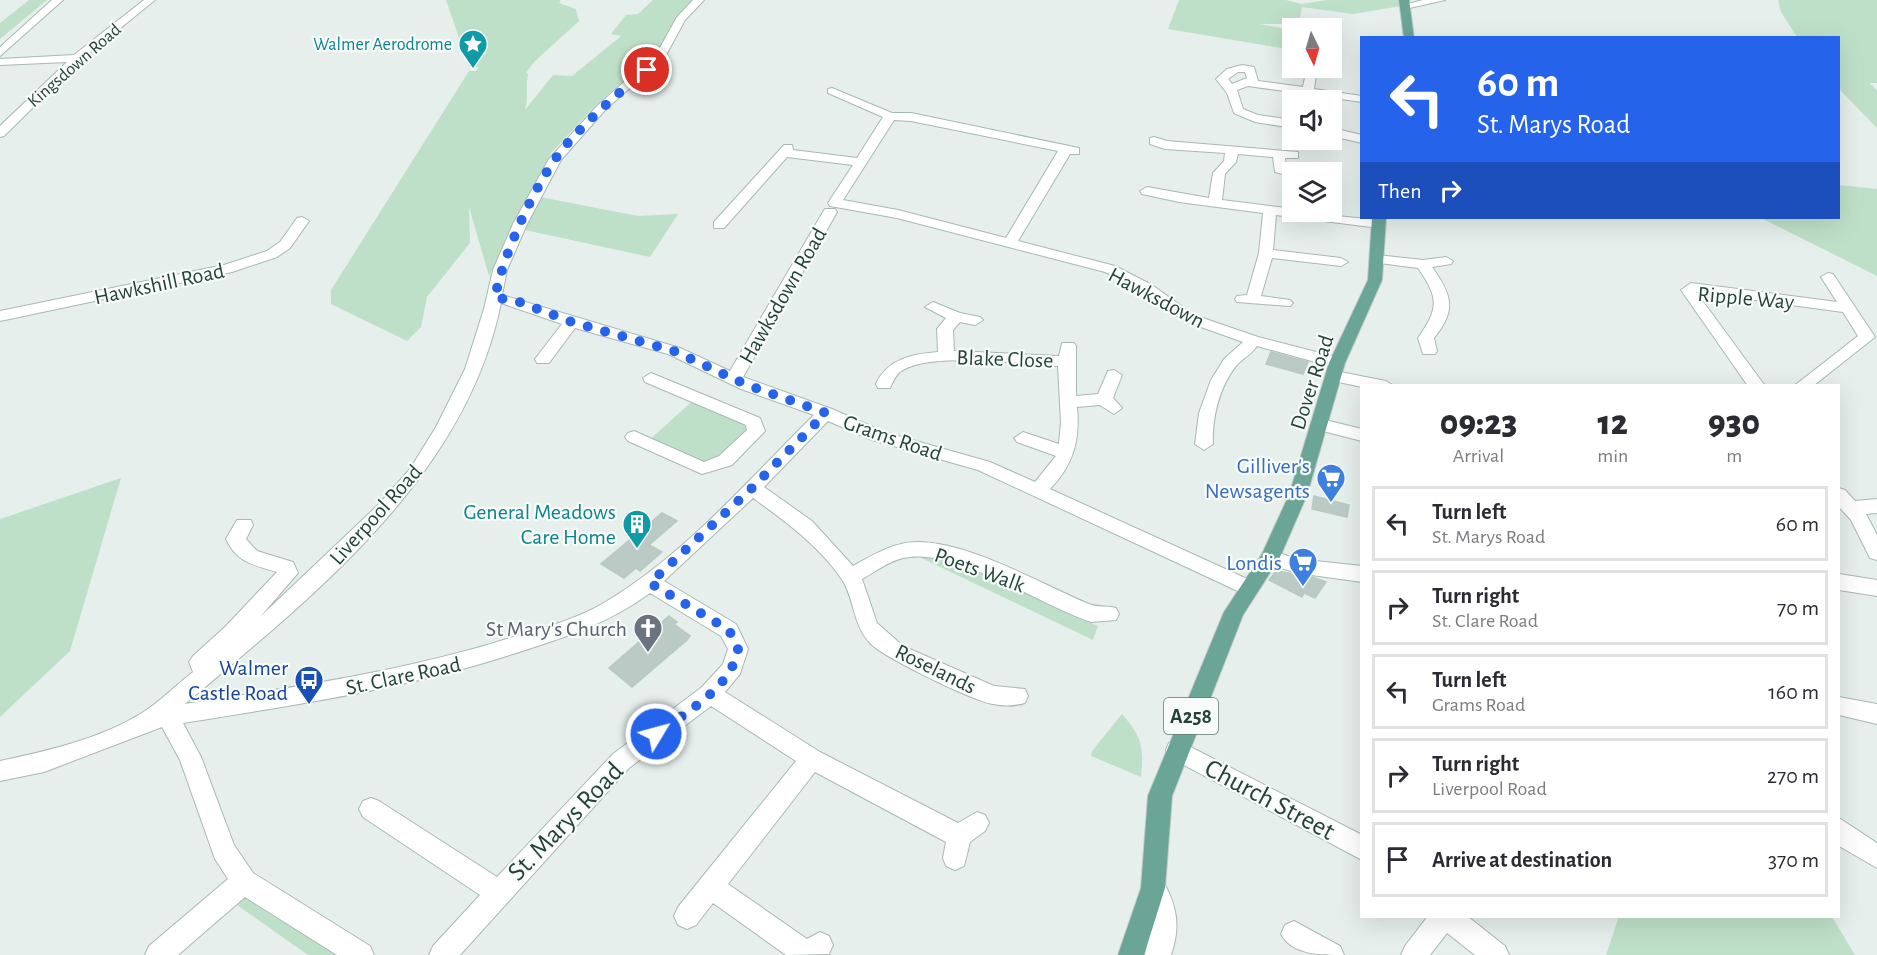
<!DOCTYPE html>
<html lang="en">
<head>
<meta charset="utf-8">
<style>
  body { margin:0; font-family:"Alegreya Sans",sans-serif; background:#f7f7f7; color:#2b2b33; height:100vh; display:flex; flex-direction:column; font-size:22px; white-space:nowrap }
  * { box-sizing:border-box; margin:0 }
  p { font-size:20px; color:#7c7c81 }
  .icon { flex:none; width:33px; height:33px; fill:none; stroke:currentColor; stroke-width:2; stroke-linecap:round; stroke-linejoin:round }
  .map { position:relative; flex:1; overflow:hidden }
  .side { position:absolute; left:1360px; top:384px; width:480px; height:534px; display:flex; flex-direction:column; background:#fff; border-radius:0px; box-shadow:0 6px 24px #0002 }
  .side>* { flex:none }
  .banner { position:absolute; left:1360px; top:36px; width:480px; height:183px; border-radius:0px; box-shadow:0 6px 24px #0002; background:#2563eb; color:#fff; overflow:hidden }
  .needle { width:39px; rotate:175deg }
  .tools { position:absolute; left:1282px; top:18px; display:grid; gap:12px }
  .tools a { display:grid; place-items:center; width:60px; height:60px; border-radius:0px; background:#fff; box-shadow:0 6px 24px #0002; font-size:30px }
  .pin { position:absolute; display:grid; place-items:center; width:51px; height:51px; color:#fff; margin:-26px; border:3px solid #fff; border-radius:50%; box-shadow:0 2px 6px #0007 }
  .me { position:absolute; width:66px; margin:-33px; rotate:53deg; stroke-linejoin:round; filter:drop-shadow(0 0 4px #0008) }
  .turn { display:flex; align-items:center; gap:21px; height:126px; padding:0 18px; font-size:27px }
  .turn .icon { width:78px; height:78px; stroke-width:2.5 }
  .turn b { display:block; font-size:42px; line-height:51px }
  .then { display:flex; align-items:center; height:57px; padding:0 18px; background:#0003; gap:12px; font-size:22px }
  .eta { display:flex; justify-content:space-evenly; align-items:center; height:102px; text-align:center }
  .eta b { font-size:36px; font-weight:800; line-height:42px }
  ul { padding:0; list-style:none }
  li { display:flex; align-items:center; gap:18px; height:75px; margin:0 12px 9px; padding:0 6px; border:3px solid #e1e1e2; border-radius:0px }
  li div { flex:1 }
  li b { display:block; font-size:22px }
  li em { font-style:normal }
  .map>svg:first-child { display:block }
  .green { fill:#bfe0c8 }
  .building { fill:#bbcac4; stroke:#b8c9c2; stroke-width:1.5 }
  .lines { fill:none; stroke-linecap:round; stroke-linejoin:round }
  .minor-casing { stroke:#a8b8b2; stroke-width:2 }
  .major-casing { stroke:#c2cac8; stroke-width:2 }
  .minor { fill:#fff; fill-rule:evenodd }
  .major { fill:#6aa596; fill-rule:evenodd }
  .route { stroke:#2563eb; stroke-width:10; stroke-dasharray:0 18 }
  .labels { text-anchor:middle; stroke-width:4.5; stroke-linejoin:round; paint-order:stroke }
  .far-culture-label { font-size:18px; fill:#0d838f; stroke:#f7fbf9; text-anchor:end }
  .far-street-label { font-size:18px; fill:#24423a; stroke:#f7fbf9 }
  .shield { fill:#f7fbf9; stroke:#637a73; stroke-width:1.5 }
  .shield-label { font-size:21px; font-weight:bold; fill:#24423a }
  .street-label { font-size:22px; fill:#24423a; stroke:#f7fbf9 }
  .shop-label { font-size:22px; fill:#366cbe; stroke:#f7fbf9; text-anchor:end }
  .culture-label { font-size:22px; fill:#0d838f; stroke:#f7fbf9; text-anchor:end }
  .worship-label { font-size:22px; fill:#5b616d; stroke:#f7fbf9; text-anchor:end }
  .transit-label { font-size:22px; fill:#164399; stroke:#f7fbf9; text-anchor:end }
  .near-street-label { font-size:27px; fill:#24423a; stroke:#f7fbf9 }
</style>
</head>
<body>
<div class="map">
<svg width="1877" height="955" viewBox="0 0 1877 955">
  <rect width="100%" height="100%" fill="#e6efeb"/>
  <!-- green -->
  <path class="green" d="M29,0H47L0,39V23Z
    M446,0H561L559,3L576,9L579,21L534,62L526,73L528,74C525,87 529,98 525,110L553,75L572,76L621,36L611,34L626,15L638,14L653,0H695L687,7L656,53L597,104L551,153L489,276L469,207L470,243L427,297L421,327L407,341L331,304V290L469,71H476L479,67H469Z
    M1179,0H1286L1302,4L1326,0H1399L1401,6L1353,14L1302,7L1299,24H1259L1293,30V50L1168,29Z
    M1778,0H1877V83H1869L1877,90V128L1839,89V38L1797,37L1781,12Z
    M1839,185L1877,189V276L1761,218H1839Z
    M540,197L638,216L678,214L650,257L525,230Z
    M698,396L756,426L714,468L647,442Z
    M121,478L70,651L0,717V519Z
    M913,551L964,565L1098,626L1093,640L909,552Z
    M1122,714C1142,737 1144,746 1141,777L1091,756L1092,751Z
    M244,882L356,955H308L227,898Z
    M1619,916L1832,917L1855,955H1606Z"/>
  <!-- building -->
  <path class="building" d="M1271,352L1308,362L1303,374L1266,364Z
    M1314,496L1349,505L1347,517L1312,509Z
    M662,513L677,521L649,545L662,552L640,571L636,568L624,578L601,564Z
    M1276,571L1312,577L1326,582L1315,598L1304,593L1302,597L1269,580Z
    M669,616L677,622L674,624L690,636L687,640L632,687L609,668Z"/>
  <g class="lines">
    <!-- minor casing -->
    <g class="minor-casing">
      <path id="minor" d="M52,0H63L0,56V47Z
        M144,0H155L81,60L4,136L0,137V126L67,62L0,65V59L74,55Z
        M693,0H704L685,20L665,57L606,109L561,160L527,224L507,270L502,295L680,348L730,371L823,212L825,209H835L837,212L743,377L832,409L884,432L990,462L1035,482L1056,456L1017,442L1014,438L1023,432L1059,444L1061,422L1058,366C1024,364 926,351 900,372C895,376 893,382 890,388H878L876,384C887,359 912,354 938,352L937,329L946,318L925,307L933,302L960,313L980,317L983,320L975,325L960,322L953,330L954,351L1059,356L1062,343H1074L1076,346V396L1098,394L1108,371L1114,370L1122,375L1113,398L1122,408L1114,414L1100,405L1077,407C1080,440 1074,464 1050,489L1256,583L1259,588L1256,593L1249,596L1242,593L978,470L872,440L828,421L764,487L812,521L853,566C873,555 894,542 917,542C970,542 1041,584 1089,604C1098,608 1107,605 1116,608L1119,614L1116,620L1091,622C1041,606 955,546 903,558C889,561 875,572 862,579L877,623L903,646L994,686L1025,689L1028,696L1025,703C1015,706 1003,706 993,704C973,701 885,658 871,644C852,625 855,598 841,578C818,545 785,521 753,498L664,581L736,624L748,649L740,674L725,692L820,752L958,823L977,812L985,815L989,823L985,831L970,842L964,866L955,870L946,866L943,858L946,842L815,772L728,884L807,939L820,932L829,936L833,945L829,954L786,955L713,903L696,925L687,929L678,925L674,916L678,907L796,761L711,706L629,768L460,955H429L433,946L480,895L363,817L359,809L363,801L371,798L379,801L497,877L613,754L702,687L723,664L728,649L721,636L650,593C608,624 563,638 513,654C406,689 294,705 183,723L201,757L234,845L253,873L370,946L374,955H337L245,897L178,955H145L149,946L228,879L215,859L180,760L162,727L44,772L0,781V761C47,751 100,739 142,713C160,702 176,685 193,672L189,662L193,656L225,627L277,572C254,565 237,563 226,539L237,520H251L253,525L246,539L257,551L293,562L298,573L260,617L378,505L410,469L436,427L465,369L484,309L493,270L513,224L549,159L598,105L657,53L677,17ZM501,303L562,324L535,359L537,363H549L575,328L668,354L741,389L814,415C747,481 684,556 602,604C574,620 543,628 513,637C406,671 295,687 185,704C313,596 466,477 501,303Z
        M1423,0H1445L1405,9L1400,6Z
        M1242,65L1254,67L1258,81L1303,87L1307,68H1317L1314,89L1362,96V102L1248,86L1237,90L1243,109L1258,115L1293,120V128L1255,122L1234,113L1227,93L1216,79L1227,69ZM1238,72H1245L1247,78L1232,84L1228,79Z
        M832,88L892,113H911L1079,148V154H1070L1018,241L1115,266L1152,285L1194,315L1258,337L1343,359L1345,363L1337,368L1257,346C1251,355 1243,358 1236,366C1219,387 1212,418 1213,444L1204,450L1195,444L1199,413L1211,380L1224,359L1243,342L1184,321L1142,291L1105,272L897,218L830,206L828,203L853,165L787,157L724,228H714V222L784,145H792L793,150L857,158L883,117L828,93V89ZM894,120L911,121L1058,151L1006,238L898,210L843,200Z
        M1332,128L1362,135V143L1332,136Z
        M1154,137L1167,141L1298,152V158H1285L1286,167L1299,172H1293V177L1275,172L1273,157L1238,154L1236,162L1225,174L1222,200L1293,209V212L1379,220L1386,224L1379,228L1276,215L1273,250L1341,258L1348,262L1341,266L1272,258L1261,296L1290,300L1293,303L1290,306L1237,302L1235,299L1237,296L1247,295L1259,253L1263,213L1179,202L1142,194L1140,191L1147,187L1209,198L1213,173L1224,161L1225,153L1165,149L1150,144V138Z
        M302,217L309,221L290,248L277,257L232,272L0,321V311L224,265L267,251L280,242L297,218Z
        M1377,255L1423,260L1446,257L1453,261L1451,264L1432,267C1452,295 1457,310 1434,338L1437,351L1435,354H1423L1418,338C1439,308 1439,298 1418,268L1372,262V256Z
        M1828,273L1833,274L1875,337L1813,386H1794L1858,336L1843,312L1696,292L1765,386H1748L1681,290L1691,283L1837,302L1821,277Z
        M1335,371L1386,381L1394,386L1362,387L1329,380L1327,376L1329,372Z
        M651,373L760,418L765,431L732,465L702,474L628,441L625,437L628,433L634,431L704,462L719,456L747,430L746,425L645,382L643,378Z
        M1321,419L1362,429V441L1315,429L1312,425Z
        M1839,488L1845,490L1855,501L1877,499V513L1866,514L1877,535V560L1870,558L1851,520L1839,507Z
        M1270,550L1297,559L1362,566V582L1297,573L1263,562L1260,557L1263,552Z
        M1839,574L1877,580V596L1839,590Z
        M1839,697L1877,704V724L1839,715Z
        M1177,740L1362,835V860L1169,757L1166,750L1169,743Z
        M1839,818L1877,843V868L1839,846Z
        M1153,876L1162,879C1177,906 1181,926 1171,955H1145L1152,920L1141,888L1144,879Z
        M1428,916H1467L1505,946L1509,955H1475L1447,933L1430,955H1401L1405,946Z
        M1294,921L1340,946L1344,955C1321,955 1292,955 1281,934L1285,925Z"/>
    </g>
    <!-- major casing -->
    <g class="major-casing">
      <path id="major" d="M1399,0H1409L1414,38H1404Z
        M1372,218H1386L1382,280L1345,363L1307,495L1280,557L1243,615L1172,796L1165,888L1144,955H1118L1141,888L1148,796L1224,612L1262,554L1289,495L1329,363L1368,280Z"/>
    </g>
    <!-- minor -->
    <use href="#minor" class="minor"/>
    <!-- major -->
    <use href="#major" class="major"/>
  </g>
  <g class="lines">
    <!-- route -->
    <path class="route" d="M647,70C618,93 591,117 566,145C538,177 502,256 495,298L514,300L572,322L674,351L747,385L826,413L752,488L650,583L729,630L738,649C732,688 685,713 656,734"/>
  </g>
  <!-- icons -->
  <defs>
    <g id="sight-pin" transform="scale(1.5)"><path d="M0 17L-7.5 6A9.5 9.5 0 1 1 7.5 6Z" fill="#0f9aa8" stroke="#f7fbf9"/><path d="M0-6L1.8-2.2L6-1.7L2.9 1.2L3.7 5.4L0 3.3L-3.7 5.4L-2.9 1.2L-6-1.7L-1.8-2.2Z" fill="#fff"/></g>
    <g id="supermarket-pin" transform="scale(1.5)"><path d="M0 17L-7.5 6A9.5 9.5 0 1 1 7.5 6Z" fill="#3f7fe0" stroke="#f7fbf9"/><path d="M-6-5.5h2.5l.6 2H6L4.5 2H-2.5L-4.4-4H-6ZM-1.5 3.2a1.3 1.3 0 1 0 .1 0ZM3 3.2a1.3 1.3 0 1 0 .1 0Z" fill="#fff"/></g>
    <g id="building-pin" transform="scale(1.5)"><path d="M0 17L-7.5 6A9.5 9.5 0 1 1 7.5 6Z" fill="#0f9aa8" stroke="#f7fbf9"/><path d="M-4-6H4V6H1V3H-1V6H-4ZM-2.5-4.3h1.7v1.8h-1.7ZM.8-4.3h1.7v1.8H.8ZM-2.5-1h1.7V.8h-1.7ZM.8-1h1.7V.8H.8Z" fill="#fff"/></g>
    <g id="church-pin" transform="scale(1.5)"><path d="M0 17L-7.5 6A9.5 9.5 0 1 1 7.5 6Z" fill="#6b7280" stroke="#f7fbf9"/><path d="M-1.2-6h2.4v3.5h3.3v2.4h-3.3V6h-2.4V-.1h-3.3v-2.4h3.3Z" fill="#fff"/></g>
    <g id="bus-pin" transform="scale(1.5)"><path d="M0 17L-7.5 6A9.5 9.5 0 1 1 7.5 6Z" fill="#1a4fb4" stroke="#f7fbf9"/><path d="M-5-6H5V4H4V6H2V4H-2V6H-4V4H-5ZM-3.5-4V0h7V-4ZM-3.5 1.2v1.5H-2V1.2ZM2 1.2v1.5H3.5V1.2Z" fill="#fff"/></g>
  </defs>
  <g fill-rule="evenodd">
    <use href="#sight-pin" x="473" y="44"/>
    <use href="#supermarket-pin" x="1331" y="478"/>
    <use href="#building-pin" x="637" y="524"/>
    <use href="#supermarket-pin" x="1303" y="562"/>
    <use href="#church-pin" x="648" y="628"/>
    <use href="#bus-pin" x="309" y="680"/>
  </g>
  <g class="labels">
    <!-- far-culture labels -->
    <g class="far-culture-label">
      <text x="452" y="50">Walmer Aerodrome</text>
    </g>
    <!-- far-street labels -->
    <g class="far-street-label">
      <text transform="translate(74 65) rotate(-41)" y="6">Kingsdown Road</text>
    </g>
    <!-- shield labels -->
    <rect class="shield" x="1164" y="698" width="54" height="36" rx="4.5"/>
    <g class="shield-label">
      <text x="1191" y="723">A258</text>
    </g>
    <!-- street labels -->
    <g class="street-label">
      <text transform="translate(159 283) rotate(-12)" y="8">Hawkshill Road</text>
      <text transform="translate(782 295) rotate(-60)" y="8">Hawksdown Road</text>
      <text transform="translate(1157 297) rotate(28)" y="8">Hawksdown</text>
      <text transform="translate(1746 297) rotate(5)" y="8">Ripple Way</text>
      <text transform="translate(1005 358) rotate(2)" y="8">Blake Close</text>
      <text transform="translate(1311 382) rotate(-72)" y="8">Dover Road</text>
      <text transform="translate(893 437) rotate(19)" y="8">Grams Road</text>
      <text transform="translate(375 514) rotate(-48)" y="8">Liverpool Road</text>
      <text transform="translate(980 569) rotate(20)" y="8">Poets Walk</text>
      <text transform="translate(936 668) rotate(26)" y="8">Roselands</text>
      <text transform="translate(403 675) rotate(-12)" y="8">St. Clare Road</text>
    </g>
    <!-- shop labels -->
    <g class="shop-label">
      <text x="1310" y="473">Gilliver's<tspan x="1310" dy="25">Newsagents</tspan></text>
      <text x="1282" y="570">Londis</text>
    </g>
    <!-- culture labels -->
    <g class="culture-label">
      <text x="616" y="519">General Meadows<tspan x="616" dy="25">Care Home</tspan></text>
    </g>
    <!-- worship labels -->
    <g class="worship-label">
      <text x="627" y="636">St Mary's Church</text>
    </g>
    <!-- transit labels -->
    <g class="transit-label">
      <text x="288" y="675">Walmer<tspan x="288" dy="25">Castle Road</tspan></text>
    </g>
    <!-- near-street labels -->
    <g class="near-street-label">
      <text transform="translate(1270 799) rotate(28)" y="9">Church Street</text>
      <text transform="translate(565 821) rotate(-46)" y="9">St. Marys Road</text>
    </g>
  </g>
</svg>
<div class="tools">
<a><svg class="needle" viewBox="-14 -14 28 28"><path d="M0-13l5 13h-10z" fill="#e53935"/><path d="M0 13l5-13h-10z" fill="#7c7c81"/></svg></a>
<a><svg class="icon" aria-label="sound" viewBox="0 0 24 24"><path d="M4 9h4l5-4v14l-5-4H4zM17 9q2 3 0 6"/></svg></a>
<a><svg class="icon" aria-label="layers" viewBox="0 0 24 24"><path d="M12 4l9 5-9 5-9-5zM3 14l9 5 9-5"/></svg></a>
</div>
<div class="pin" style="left:647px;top:70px;background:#d93025"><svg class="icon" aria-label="arrive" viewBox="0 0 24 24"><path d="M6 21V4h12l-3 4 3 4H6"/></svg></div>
<svg class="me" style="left:656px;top:734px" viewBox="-20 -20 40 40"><circle r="17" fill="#2563eb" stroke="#fff" stroke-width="3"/><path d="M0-11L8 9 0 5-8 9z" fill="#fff"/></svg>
<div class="banner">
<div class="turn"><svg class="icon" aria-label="left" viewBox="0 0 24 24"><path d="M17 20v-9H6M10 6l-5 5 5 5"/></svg><div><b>60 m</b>St. Marys Road</div></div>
<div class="then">Then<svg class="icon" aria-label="right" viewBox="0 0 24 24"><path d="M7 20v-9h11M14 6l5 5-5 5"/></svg></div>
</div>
<section class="side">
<div class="eta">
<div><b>09:23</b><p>Arrival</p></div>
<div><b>12</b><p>min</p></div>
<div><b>930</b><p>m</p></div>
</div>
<ul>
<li><svg class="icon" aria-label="left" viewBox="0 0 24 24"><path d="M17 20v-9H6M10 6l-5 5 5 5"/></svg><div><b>Turn left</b><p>St. Marys Road</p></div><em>60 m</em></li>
<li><svg class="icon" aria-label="right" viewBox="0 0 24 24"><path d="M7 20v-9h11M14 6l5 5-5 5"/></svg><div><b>Turn right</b><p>St. Clare Road</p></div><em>70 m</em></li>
<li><svg class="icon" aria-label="left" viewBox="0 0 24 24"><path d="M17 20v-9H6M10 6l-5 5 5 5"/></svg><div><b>Turn left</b><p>Grams Road</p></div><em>160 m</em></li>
<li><svg class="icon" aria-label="right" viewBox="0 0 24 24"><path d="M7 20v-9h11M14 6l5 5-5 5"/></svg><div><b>Turn right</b><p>Liverpool Road</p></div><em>270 m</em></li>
<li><svg class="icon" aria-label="arrive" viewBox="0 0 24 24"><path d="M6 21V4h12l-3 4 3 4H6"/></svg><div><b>Arrive at destination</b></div><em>370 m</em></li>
</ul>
</section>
</div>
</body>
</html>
